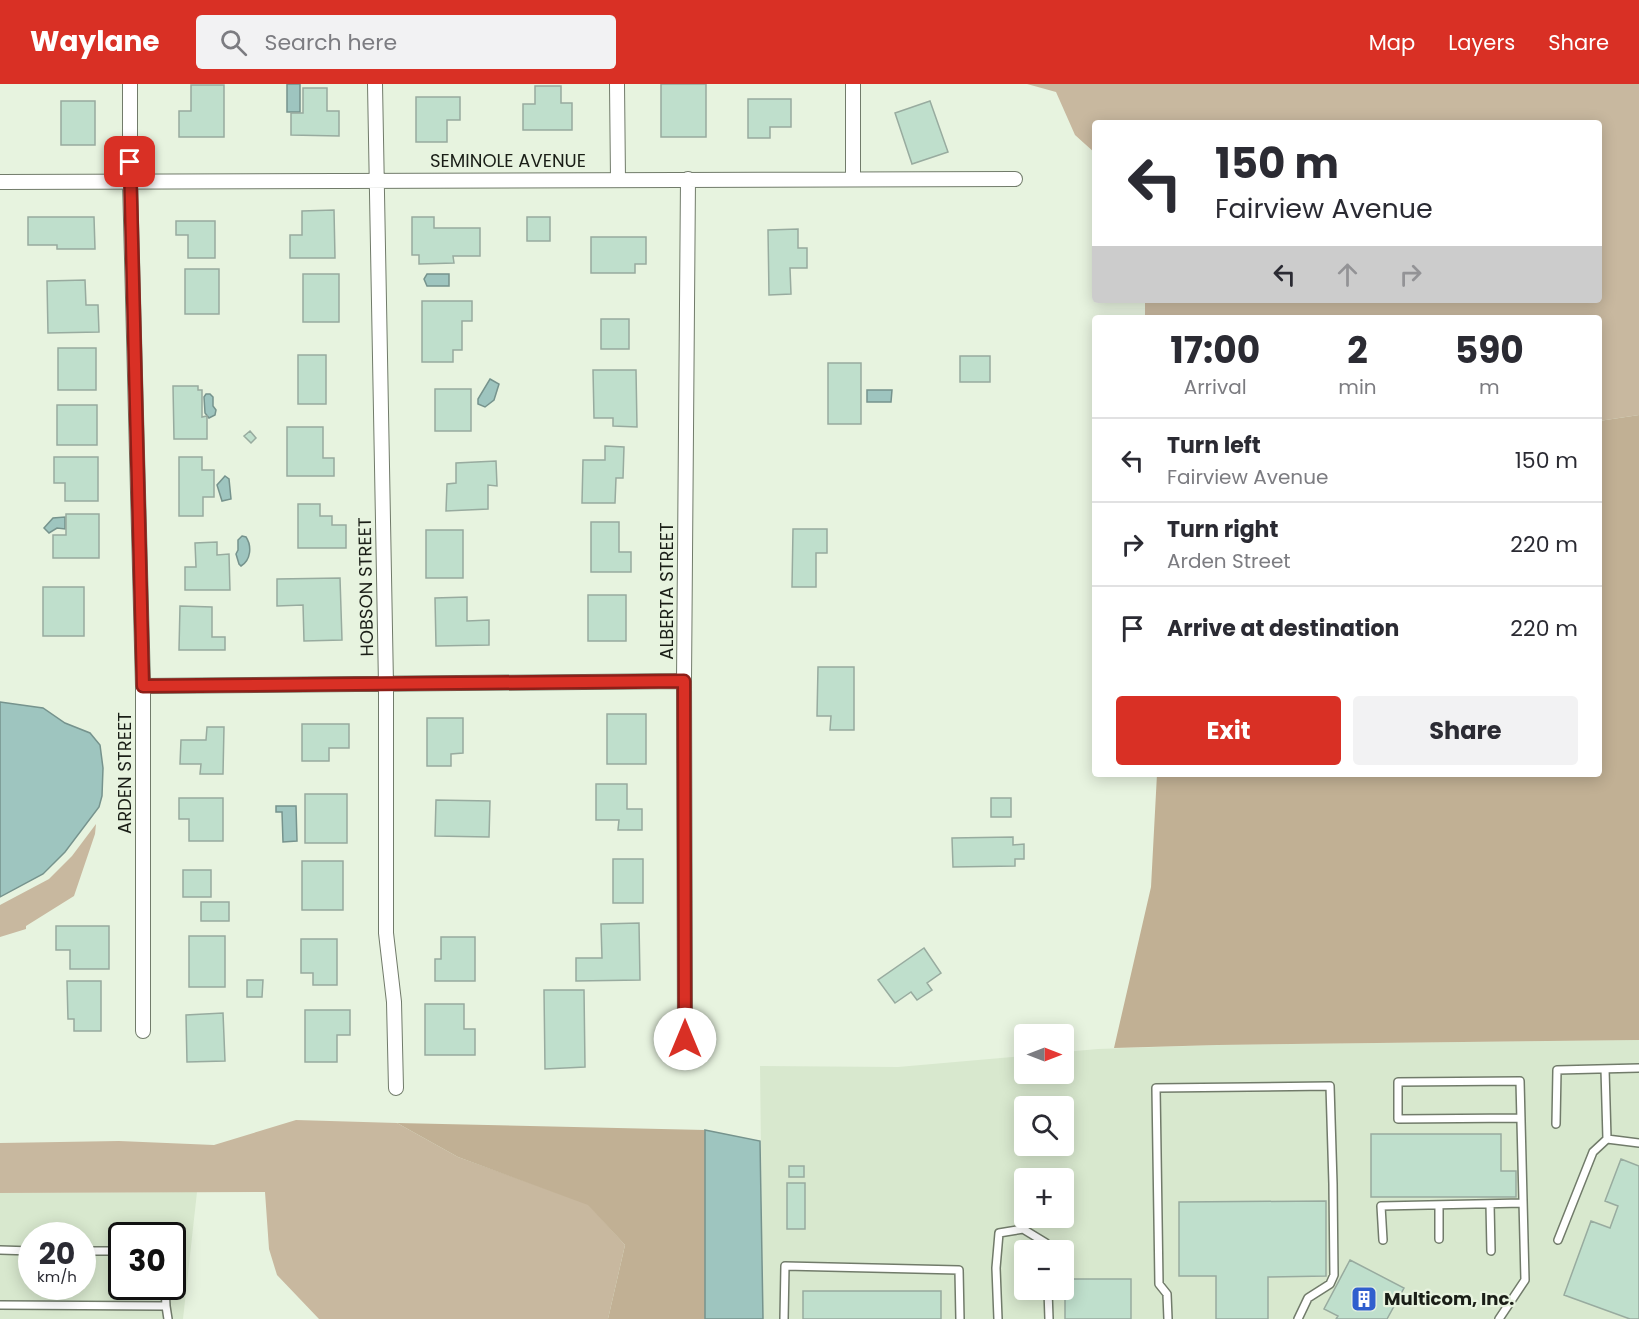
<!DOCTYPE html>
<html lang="en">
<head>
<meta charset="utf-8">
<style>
  body { margin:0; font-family:Poppins,sans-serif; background:#f2f2f3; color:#2b2b33; height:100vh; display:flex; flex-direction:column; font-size:22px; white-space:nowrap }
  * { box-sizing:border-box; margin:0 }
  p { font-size:20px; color:#7c7c81 }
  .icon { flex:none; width:33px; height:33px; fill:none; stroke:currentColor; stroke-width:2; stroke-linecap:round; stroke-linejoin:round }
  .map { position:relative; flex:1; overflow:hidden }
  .side { position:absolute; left:1092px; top:231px; width:510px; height:462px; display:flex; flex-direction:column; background:#fff; border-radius:6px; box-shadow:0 3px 15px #0003 }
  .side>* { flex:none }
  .guide { position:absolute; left:1092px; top:36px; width:510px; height:183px; border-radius:6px; box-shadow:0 3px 15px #0003; background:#fff; color:#2b2b33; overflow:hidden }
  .needle { width:39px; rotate:90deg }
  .buttons { position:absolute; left:1014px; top:940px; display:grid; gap:12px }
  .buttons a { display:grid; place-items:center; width:60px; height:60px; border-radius:6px; background:#fff; box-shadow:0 3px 15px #0003; font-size:30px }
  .speed { position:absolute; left:18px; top:1138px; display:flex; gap:12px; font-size:30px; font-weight:700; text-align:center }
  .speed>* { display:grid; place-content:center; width:78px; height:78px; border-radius:50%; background:#fff; box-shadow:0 3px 15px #0003; line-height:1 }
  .speed small { font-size:15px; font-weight:400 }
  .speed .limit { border:3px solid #111; border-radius:9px; background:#fff; color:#111 }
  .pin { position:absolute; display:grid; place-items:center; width:51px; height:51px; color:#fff; margin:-26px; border-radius:12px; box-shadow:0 3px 9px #0006 }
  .me { position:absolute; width:66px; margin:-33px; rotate:0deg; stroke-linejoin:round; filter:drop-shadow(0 0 4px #0008) }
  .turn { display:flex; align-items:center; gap:21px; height:126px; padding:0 24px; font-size:27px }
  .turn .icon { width:78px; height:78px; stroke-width:2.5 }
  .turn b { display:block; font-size:42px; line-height:51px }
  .lanes { display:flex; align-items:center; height:57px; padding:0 24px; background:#0003; justify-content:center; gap:30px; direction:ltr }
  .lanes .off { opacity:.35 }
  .eta { display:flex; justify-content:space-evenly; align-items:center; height:102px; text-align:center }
  .eta b { font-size:36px; font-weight:700; line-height:42px }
  .action { display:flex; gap:12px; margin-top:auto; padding:12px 24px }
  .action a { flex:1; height:69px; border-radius:6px; background:#d93025; color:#fff; font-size:24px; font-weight:700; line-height:69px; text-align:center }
  .action a+a { background:#f2f2f3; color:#2b2b33 }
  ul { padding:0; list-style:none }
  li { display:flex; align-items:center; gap:18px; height:84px; padding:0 24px; border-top:2px solid #e1e1e2 }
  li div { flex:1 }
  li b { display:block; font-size:22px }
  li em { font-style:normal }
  header { display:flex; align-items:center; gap:36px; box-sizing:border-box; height:84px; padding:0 30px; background:#d93025; color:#fff }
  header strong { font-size:28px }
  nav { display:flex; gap:33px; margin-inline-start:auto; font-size:21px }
  .search { width:420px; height:54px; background:#f2f2f3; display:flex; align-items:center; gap:15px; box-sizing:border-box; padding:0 21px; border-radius:6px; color:#7c7c81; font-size:22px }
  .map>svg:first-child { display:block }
  .built { fill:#d8e8ce; fill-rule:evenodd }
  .green { fill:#c8b89f }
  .forest { fill:#c1b094 }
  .water { fill:#9ec5bf; stroke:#76938d; stroke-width:1.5 }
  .building { fill:#bfdfcc; stroke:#98ab9f; stroke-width:1.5 }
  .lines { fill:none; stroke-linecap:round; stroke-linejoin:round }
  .service-casing { stroke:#717b6a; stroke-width:10 }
  .minor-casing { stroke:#717b6a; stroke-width:16 }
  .service { stroke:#fff; stroke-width:7 }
  .minor { stroke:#fff; stroke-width:14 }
  .route-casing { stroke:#8d1f18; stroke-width:15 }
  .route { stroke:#d93025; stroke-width:10 }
  .labels { text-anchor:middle; stroke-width:4.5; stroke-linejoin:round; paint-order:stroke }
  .street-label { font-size:18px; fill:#1a1e17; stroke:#e7f3df }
  .poi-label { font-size:18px; font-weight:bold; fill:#1a1e17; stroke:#e7f3df; text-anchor:start }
</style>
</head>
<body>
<header>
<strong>Waylane</strong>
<div class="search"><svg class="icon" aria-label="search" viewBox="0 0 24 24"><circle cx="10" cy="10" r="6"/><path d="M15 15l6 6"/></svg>Search here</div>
<nav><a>Map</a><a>Layers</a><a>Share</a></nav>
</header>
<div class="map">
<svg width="1639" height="1235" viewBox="0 0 1639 1235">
  <rect width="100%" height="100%" fill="#e7f3df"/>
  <!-- built -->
  <path class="built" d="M1639,956V1235H763L760,982L898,983L1024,972V990H1064V968L1098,965L1217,961ZM1024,1023H1064V1062H1024ZM1024,1095H1064V1134H1024ZM1024,1167H1064V1206H1024Z
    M197,1108L183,1235H0V1109ZM32,1152H82V1203H32ZM122,1152H172V1203H122Z"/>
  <!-- green -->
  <path class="green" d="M1027,0H1639V331L1599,337V234H1145V216H1599V39H1095V69L1075,51L1056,8Z
    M96,740L95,750L74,812L26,842V845L0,853V821L49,795L72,772Z
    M296,1036L397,1039L458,1073L588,1120L625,1161L608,1235H319L277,1191L269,1165L265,1108L0,1109V1059L119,1057L214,1061Z"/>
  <!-- forest -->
  <path class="forest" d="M1639,331V956L1217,961L1114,964L1151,803L1157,690H1599V337Z
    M397,1039L705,1046V1235H608L625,1161L588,1121L458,1073Z"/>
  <!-- water -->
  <path class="water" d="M287,0H300V28H287Z
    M427,190H449V202H427L424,195Z
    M490,295L499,300L494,316L485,323L478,320V315Z
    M867,306H892L891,318H867Z
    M206,310H210L213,313V322L216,326L215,331L209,334L205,329L204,313Z
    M225,392L229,395L231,415L222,417L217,401Z
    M65,433V445L57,444L49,449L44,444L53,434Z
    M242,452L246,453C252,462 251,476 241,482L239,480L236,470L238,466V456Z
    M0,618L43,624L65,639L90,649L100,661L103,684L102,712L99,723L65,768L43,790L0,813Z
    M276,722H296L297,757L283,758L282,728H276Z
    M705,1046L760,1057L763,1235H705Z"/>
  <!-- building -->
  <path class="building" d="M661,0H706V53H661Z
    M191,1H224V53H179V27H191Z
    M535,2H561V19H572V46H523V20H535Z
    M303,4H327V27H339V52L291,51V29H303Z
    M416,13H460V36H447V58H416Z
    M748,15H791V43H770V54H748Z
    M61,17H95V61H61Z
    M930,17L948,68L912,80L895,29Z
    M334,126L335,174H290V151H302V127Z
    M28,133H94L95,165H57V161H28Z
    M412,133H434V144H480V172H453L454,179L419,180V171H412Z
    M527,133H550V157H527Z
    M176,137H215V174H188V151H176Z
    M798,145V164H807V184H790L791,210L769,211L768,146Z
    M591,153H646V180H635V189H591Z
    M185,185H219V230H185Z
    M303,190H339V238H303Z
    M85,196L86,221H98L99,248L48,249L47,197Z
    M422,217H472V237H462V266H453V278H422Z
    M601,235H629V265H601Z
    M58,264H96V306H58Z
    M298,271H326V320H298Z
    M960,272H990V298H960Z
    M828,279H861V340H828Z
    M593,286H636L637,343L613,342V334H594Z
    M173,302H198V306H202V333L207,332V355H174Z
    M435,305H471V347H435Z
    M57,321H97V361H57Z
    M287,343H323V374H334V392H287Z
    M250,347L256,354L251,359L244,352Z
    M605,362L624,363L623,394H616L615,419H582L583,376H605Z
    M54,373H98V417H65V399H54Z
    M179,373H202V386H214V413H203V432H179Z
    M496,377L497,402L488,401V425L446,427L447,400L456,399V379Z
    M298,420H320V432H332V441H346V464H298Z
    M66,430H99V474H53V451H66Z
    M591,438H619V468H631V488H591Z
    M793,445H827V469H816V503H792Z
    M426,446H463V494H426Z
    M217,458V471L229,470L230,506H185V483H196L195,459Z
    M340,494L342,556L304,557L303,521L277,522V495Z
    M43,503H84V552H43Z
    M588,511H626V557H588Z
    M467,513V537L489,536V561L436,562L435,514Z
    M180,522L212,523V553H225V566H179Z
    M818,583H854V646H830L831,632H817Z
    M607,630H646V680H607Z
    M427,634H463V669L451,670V682H427Z
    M302,640H349V664H329V677H302Z
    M207,643H224L223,690H200L201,680H180L181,656H206Z
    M596,700H627V725H642V746H618L619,736H596Z
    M305,710H347V759H305Z
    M179,714H223V757H189V735H179Z
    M991,714H1011V733H991Z
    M436,716L490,717L489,753L435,752Z
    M1013,753V761L1024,760V775H1015V782L953,783L952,754Z
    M613,775H643V819H613Z
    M302,777H343V826H302Z
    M183,786H211V813H183Z
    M201,818H229V837H201Z
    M639,839L640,896L576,897V874H602L601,840Z
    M56,842H109V885H70V866H56Z
    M189,852H225V903H189Z
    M441,853H475V897H435V875H441Z
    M301,855H337V901H313V889H301Z
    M924,864L941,889L927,899L932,906L917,916L911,908L895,919L878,896Z
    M247,896H263L262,913H247Z
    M67,897H101V947H74V935H68Z
    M544,906H584L585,983L545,985Z
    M425,920H464V945H475V971H425Z
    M305,926H350V951H337V978H305Z
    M223,929L225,977L187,978L186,931Z
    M1371,1050H1501V1087H1516V1113H1371Z
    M1621,1075L1639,1082V1235H1630L1564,1211L1591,1137L1610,1144L1618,1122L1605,1117Z
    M789,1082H804V1093H789Z
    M787,1099H805V1145H787Z
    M1326,1117V1192L1268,1193V1235H1216V1192H1179V1118Z
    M1350,1176L1404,1204L1387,1235H1336L1338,1232L1324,1225Z
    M1065,1195H1131V1235H1065Z
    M803,1207H941V1235H803Z"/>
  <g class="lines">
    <!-- service casing -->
    <g class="service-casing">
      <path id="service" d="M1605,985L1607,1055
        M1556,1040L1557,986L1639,984
        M1490,1120L1491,1167
        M1439,1121V1155
        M1383,1156L1381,1122L1523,1119
        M1558,1156L1593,1068L1607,1055L1639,1059
        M0,1166L32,1167
        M82,1167H122
        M1048,1206L1049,1235
        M0,1221L166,1222L165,1203
        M166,1222L168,1235
        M784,1235L785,1182L959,1186L960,1235
        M998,1235L996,1184L999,1149L1023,1145L1046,1159L1047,1167
        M1168,1235L1167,1210L1159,1200L1156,1004L1330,1002L1333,1100L1334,1191L1330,1200L1308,1214L1298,1235
        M1499,1235L1525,1196L1520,997L1398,998V1035L1521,1034"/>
    </g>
    <!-- minor casing -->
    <g class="minor-casing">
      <path id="minor" d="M130,0V97L143,602V947
        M375,0L386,601V849L394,918L396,1004
        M617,0L618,95
        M853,0V95
        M0,98L1015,95
        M143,602L684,597
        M685,955L684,597L688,95"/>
    </g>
    <!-- service -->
    <use href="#service" class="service"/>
    <!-- minor -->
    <use href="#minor" class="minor"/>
  </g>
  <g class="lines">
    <!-- route casing -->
    <g class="route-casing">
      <path id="route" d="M130,78L143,602L684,597L685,955"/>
    </g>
    <!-- route -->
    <use href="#route" class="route"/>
  </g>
  <!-- icons -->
  <defs>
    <g id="building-square" transform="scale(1.35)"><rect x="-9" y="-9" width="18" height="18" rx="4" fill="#305fce" stroke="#e7f3df"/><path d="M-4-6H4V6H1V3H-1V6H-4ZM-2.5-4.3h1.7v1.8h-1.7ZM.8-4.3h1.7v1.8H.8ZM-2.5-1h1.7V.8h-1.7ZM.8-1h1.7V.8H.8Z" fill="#fff"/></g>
  </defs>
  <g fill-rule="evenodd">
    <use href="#building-square" x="1364" y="1215"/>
  </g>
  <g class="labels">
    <!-- street labels -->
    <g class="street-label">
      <text x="508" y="83">SEMINOLE AVENUE</text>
      <text transform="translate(366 503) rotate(-91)" y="6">HOBSON STREET</text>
      <text transform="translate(667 507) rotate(-90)" y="6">ALBERTA STREET</text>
      <text transform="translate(125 689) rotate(-90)" y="6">ARDEN STREET</text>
    </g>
    <!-- poi labels -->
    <g class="poi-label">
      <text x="1384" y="1221">Multicom, Inc.</text>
    </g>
  </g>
</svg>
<div class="buttons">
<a><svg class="needle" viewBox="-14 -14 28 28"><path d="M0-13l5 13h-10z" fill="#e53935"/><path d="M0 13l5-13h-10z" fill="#7c7c81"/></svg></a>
<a><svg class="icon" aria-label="search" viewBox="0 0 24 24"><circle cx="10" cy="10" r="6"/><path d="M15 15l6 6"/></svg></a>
<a>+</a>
<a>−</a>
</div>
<div class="speed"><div>20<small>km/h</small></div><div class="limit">30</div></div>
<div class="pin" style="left:130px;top:78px;background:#d93025"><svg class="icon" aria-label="arrive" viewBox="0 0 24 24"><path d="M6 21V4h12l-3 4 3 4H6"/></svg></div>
<svg class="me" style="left:685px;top:955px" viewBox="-20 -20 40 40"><circle r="19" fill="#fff"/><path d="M0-13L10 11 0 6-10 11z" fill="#d93025"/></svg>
<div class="guide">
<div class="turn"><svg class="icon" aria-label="left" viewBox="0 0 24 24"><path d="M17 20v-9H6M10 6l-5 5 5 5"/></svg><div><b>150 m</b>Fairview Avenue</div></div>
<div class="lanes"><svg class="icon" aria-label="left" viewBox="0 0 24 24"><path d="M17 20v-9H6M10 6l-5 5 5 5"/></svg><svg class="icon off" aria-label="ahead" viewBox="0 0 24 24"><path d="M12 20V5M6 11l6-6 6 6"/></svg><svg class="icon off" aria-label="right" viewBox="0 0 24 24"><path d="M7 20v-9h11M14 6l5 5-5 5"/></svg></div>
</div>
<section class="side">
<div class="eta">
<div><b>17:00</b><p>Arrival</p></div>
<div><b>2</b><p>min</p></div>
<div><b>590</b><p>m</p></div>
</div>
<ul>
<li><svg class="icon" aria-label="left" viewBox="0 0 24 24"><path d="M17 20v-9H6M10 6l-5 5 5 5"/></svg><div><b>Turn left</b><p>Fairview Avenue</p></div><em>150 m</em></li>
<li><svg class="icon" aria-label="right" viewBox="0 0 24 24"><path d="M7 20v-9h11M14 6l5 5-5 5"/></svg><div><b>Turn right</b><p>Arden Street</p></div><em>220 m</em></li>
<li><svg class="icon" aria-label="arrive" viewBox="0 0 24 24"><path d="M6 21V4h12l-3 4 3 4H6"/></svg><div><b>Arrive at destination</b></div><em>220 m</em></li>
</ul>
<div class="action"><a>Exit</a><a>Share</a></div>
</section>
</div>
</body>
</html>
